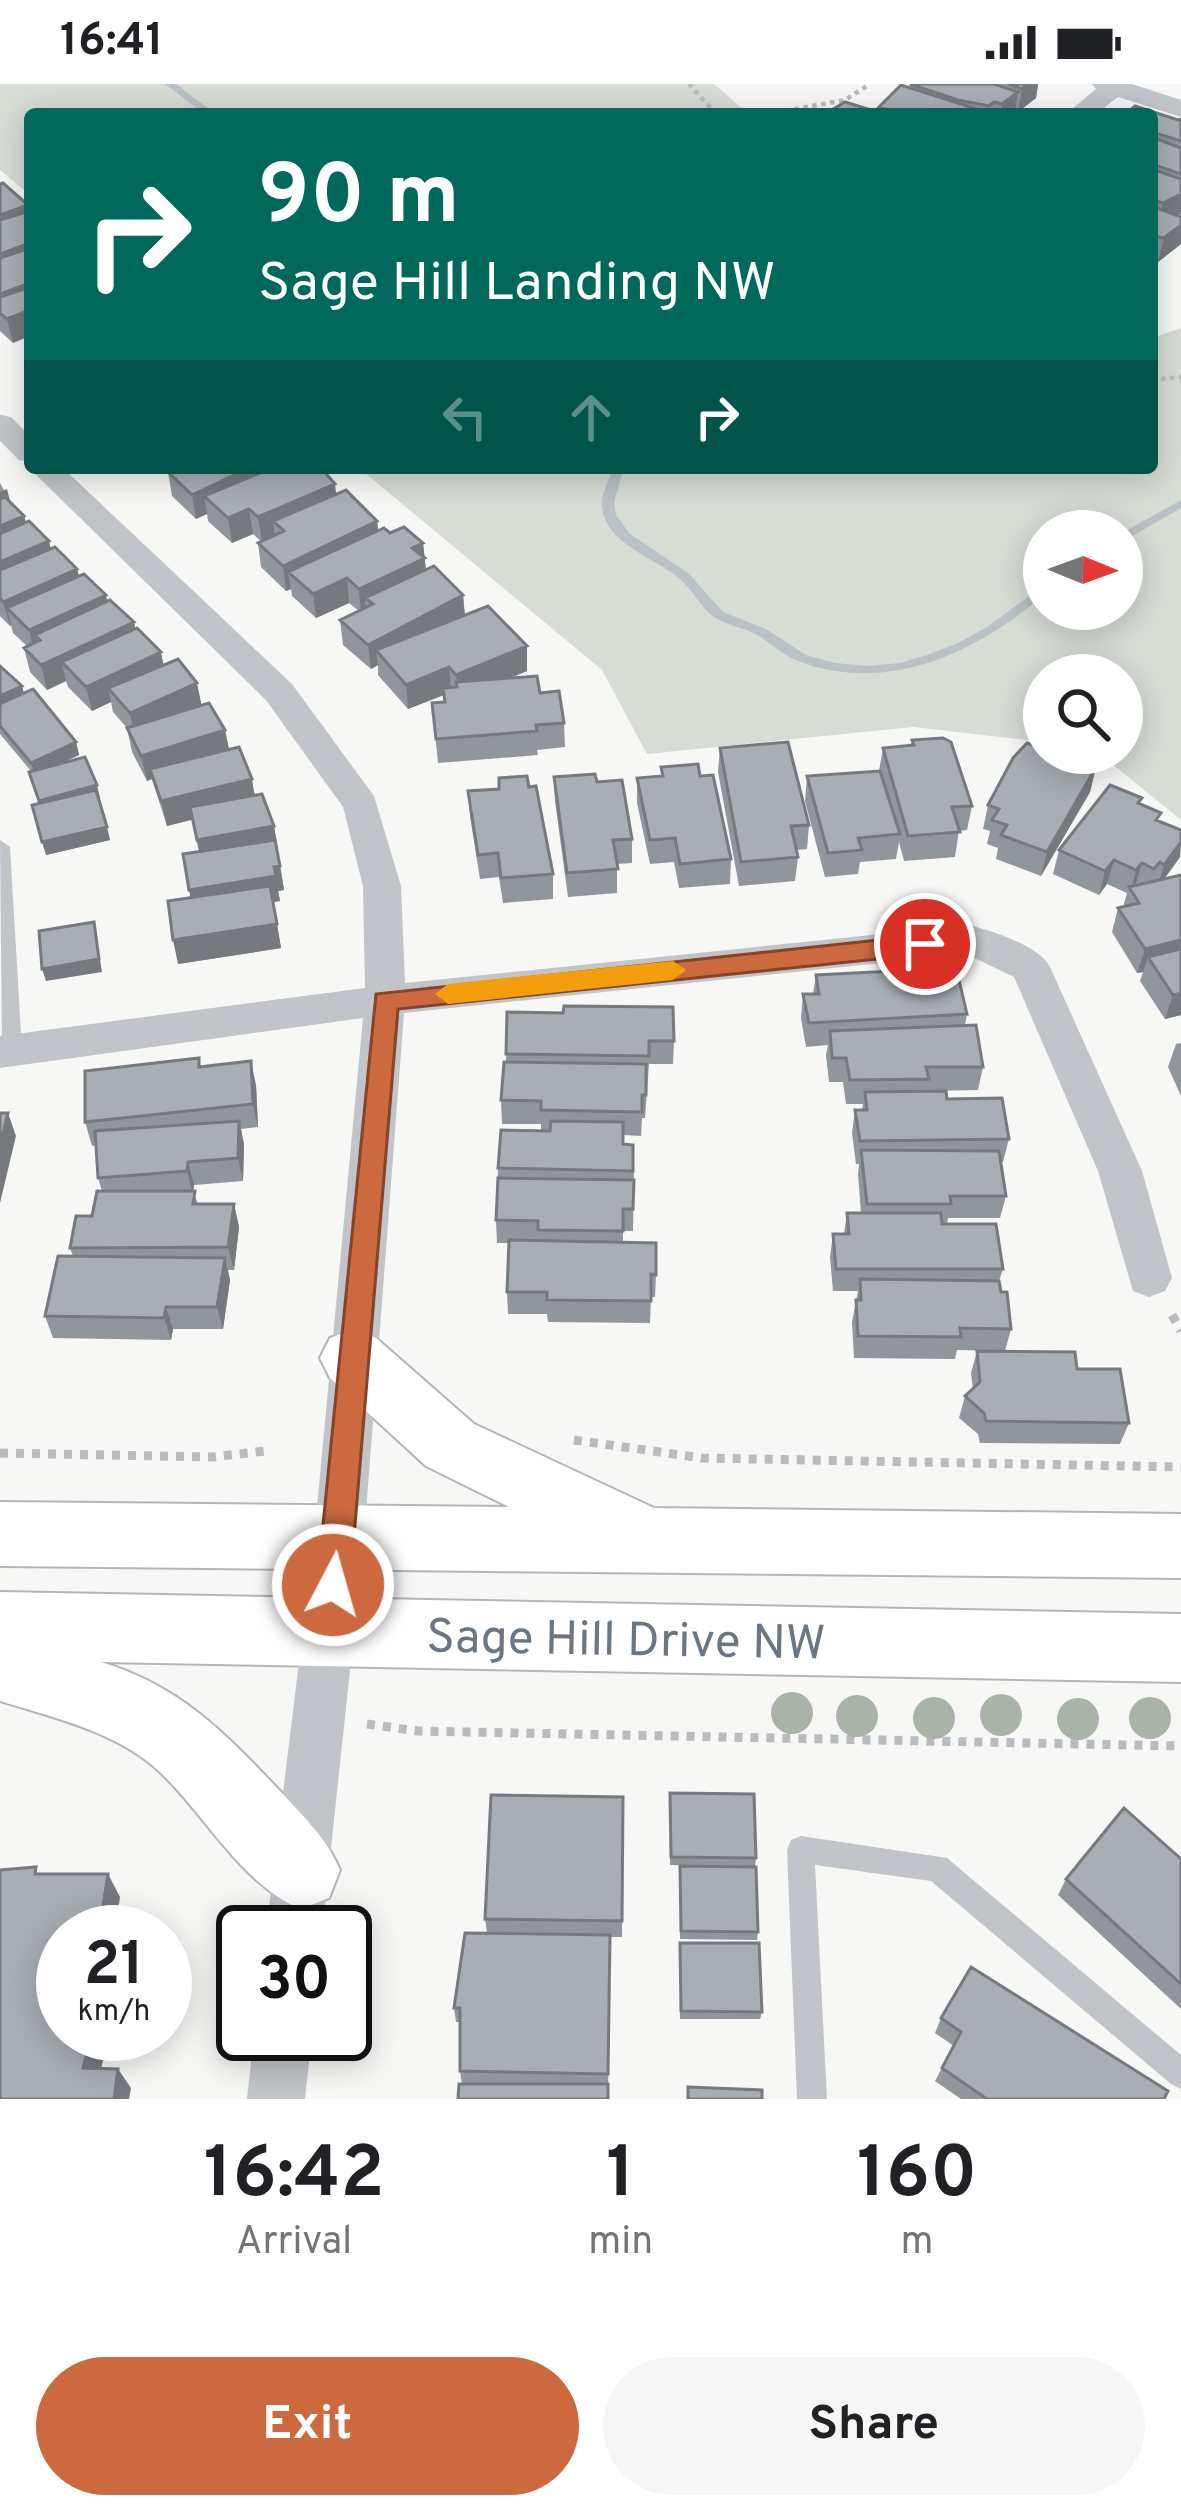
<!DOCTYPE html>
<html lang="en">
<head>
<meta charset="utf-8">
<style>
  body { margin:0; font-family:Overpass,sans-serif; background:#f6f6f6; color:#202124; height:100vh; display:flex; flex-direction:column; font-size:45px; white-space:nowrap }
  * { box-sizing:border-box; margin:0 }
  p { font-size:39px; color:#757577 }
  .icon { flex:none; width:66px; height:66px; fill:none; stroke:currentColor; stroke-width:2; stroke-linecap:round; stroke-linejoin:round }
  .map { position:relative; height:2015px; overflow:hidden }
  .side { display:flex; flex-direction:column; background:#fff; flex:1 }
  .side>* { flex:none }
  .banner { position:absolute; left:24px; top:24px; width:1134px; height:366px; border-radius:12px; box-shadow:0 6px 30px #0003; background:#00695c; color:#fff; overflow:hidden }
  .needle { width:78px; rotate:91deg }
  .buttons { position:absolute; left:1023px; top:426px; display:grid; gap:24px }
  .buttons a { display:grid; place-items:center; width:120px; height:120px; border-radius:50%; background:#fff; box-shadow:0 6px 30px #0003; font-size:60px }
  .speed { position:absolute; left:36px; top:1821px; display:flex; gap:24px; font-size:60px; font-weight:700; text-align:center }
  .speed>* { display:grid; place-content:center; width:156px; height:156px; border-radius:50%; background:#fff; box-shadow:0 6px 30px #0003; line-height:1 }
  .speed small { font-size:30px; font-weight:400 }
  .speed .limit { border:6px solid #111; border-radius:18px; background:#fff; color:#111 }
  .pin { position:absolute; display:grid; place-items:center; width:102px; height:102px; color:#fff; margin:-51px; border:6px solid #fff; border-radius:50%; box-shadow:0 3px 12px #0007 }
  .me { position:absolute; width:132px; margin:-66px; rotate:6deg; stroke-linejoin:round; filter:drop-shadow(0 0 9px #0008) }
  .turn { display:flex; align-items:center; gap:42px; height:252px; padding:0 36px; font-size:54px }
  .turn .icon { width:156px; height:156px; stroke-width:2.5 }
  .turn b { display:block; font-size:84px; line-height:102px }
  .lanes { display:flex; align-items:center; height:114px; padding:0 36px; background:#0003; justify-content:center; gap:60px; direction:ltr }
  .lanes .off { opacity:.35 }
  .eta { display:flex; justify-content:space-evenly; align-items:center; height:204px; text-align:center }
  .eta b { font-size:72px; font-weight:700; line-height:84px }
  .primary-button { display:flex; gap:24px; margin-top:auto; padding:24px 36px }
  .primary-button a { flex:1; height:138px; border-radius:72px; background:#cd693f; color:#fff; font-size:48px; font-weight:700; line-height:138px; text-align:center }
  .primary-button a+a { background:#f6f6f6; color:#202124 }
  .status { display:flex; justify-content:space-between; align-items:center; height:84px; padding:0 60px; background:#fff; direction:ltr }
  .status svg { height:33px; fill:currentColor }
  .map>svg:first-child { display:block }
  .green { fill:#d7dcd5; fill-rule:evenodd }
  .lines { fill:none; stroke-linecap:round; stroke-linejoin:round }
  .stream { fill:#bac2c7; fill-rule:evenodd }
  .secondary-casing { stroke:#b2b6ba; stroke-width:4 }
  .path-far1 { stroke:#b9bcbe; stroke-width:4.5; stroke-dasharray:4.5 4.5; stroke-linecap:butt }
  .path { stroke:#b9bcbe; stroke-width:9; stroke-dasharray:8 8; stroke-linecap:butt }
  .lane { fill:#c1c4c8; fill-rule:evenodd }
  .street { fill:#c1c4c8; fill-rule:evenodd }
  .secondary { fill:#fff; fill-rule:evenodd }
  .tree { fill:#aab3a7 }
  .wall { fill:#90969b }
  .shaded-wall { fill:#767a7e }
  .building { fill:#a8aeb4; stroke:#767a7e; stroke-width:3 }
  .route { fill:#cd693f; stroke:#854429; stroke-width:3 }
  .slow { fill:#f59e0b }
  .labels { text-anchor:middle; stroke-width:12; stroke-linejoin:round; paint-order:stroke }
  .near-street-label { font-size:48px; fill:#6a7682; stroke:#fff }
</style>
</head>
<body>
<div class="status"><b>16:41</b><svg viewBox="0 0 49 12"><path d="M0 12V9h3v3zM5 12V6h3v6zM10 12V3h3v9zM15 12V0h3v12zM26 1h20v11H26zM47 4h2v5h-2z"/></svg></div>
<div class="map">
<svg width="1181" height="2015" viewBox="0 0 1181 2015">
  <rect width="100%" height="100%" fill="#f7f8f5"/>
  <!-- green -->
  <path class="green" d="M0,0H714L743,25L742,30H30V111L0,86Z
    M1181,244V736L1111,679L1089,669H1122V591H1044V658L913,643L647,670L602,586L359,384H1152V254ZM1044,447H1122V525H1044Z"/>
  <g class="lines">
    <!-- stream -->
    <path class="stream" d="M165,0H176L209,25L228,30L203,29Z
      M612,384H624L614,418L616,431L630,450L688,489L723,528L766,545L806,571L835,579L868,582L900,579L927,571L958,559L987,543L1044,501V511C975,569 888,611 798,577C783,571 772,560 759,552C743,542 723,542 709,529C698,518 691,504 679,494C654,473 602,459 602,419C602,407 610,396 612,384Z
      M1181,416V424L1122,458V449Z"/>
    <!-- secondary casing -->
    <g class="secondary-casing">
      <path id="secondary" d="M353,1246L376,1254L474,1340L654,1424L1181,1430V1494L0,1482V1418L509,1423L426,1382L330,1294L320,1274L330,1254Z
        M0,1508L1181,1530V1598L101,1578C180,1602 224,1648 279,1706C303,1732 326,1753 340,1786L329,1814L301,1825C242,1801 207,1733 161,1689C118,1648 55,1634 0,1617Z"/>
    </g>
    <!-- path-far1 -->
    <path class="path-far1" d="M689,0L716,30
      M768,30L845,16L870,0
      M1152,296L1181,293"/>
    <!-- path -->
    <path class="path" d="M1172,1231L1181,1247
      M574,1356L702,1374L1181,1383
      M0,1369L213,1373L265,1367
      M367,1640L418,1647L1181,1662"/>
    <!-- lane -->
    <path class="lane" d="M0,756L10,763L22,966L12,974L2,966Z
      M801,1752L947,1774L1181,1971V2005L1171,2000L931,1797L815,1781L827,2015H797L787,1766L791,1756Z"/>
    <!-- street -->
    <path class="street" d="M1092,0H1132L1181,16V33L1118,13L1096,30H1066L1096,5Z
      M0,331L11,333L30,352V378L19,376L0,357Z
      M29,384H63L292,600L374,712L401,802L405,899L970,841C994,848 1038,861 1050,883L1142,1087L1172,1194L1165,1207L1149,1213L1133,1207L1098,1087L1014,893L966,870L404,929L364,1455L322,1848H266L314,1455L363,934L0,984V952L365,904L363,802L343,723L266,616Z
      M254,1950H312L305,2015H247Z"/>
    <!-- secondary -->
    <use href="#secondary" class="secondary"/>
  </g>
  <!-- trees -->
  <g class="tree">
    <circle cx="792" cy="1629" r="21"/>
    <circle cx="1001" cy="1631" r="21"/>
    <circle cx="857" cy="1632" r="21"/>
    <circle cx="934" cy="1634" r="21"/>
    <circle cx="1150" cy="1634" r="21"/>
    <circle cx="1078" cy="1635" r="21"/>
  </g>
  <!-- wall -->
  <path class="wall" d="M910,0H1038L1036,14L1018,28L1015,26V30H825L878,28L879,23L909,4Z
    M1152,30L1178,36L1181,35V130L1178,132L1181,133V160L1158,178L1152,177Z
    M0,100L13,259L0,247Z
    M168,388L336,410L377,437L378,446L423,459L426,486L463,511L465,531L527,587L510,594L540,609L564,639L565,663L537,666L538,671L438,679L432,619L444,618V611L408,625L378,591V581L371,585L343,561L340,536L359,527L349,519L316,534L292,512L291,505L286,507L261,483L258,459L261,457L253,450L232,459L208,437L207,430L196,435L172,412Z
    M0,399L10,418L24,432L26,439L51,464L77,485L79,492L134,538L135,545L164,581L225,646L229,666L274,742L284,806L278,807L280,817L273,818L281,864L178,880L199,768L192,735L167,742L152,695L147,697L132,668L127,644L113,628L111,618L92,627L68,603L66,597L47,606L30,588L24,564L27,562L13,549L11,541L10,542L0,532Z
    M0,582L22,602L24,609L76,658L79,671L62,679L100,714H98L110,756L46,771L39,719L29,688L31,687L0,650Z
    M912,656L972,722L967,746L959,747L955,773L904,777L899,758L896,775L860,778L858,790L825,793L805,717L807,692L879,687L883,664L911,661Z
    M720,664L809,741L807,765L796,766L798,773L795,797L739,802L718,688Z
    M1044,665L1082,670L1080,678L1096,683L1090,708L1041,792L996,775L998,764L987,760L990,747L983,745L988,721Z
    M661,683L700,692L731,775L730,800L679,804L674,778L650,780L637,719V694L661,693Z
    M554,693L597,698L632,755V779L617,780V809L568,813L555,717Z
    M529,703L553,790V815L503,819L499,793L480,795L470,732L468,707Z
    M1142,714L1140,720L1159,737L1181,746L1180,773L1164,795L1181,791V931L1165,935L1140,897L1143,888L1137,889L1112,848L1118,824L1123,823L1127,809L1107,800L1099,811L1053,790L1059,766Z
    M816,891L897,896L967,930L965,941L983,983L978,1006L926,1007L947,1015L1009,1055L1003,1078H1001L1006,1112L1000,1134H948L947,1140L1003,1185L999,1197L1001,1208L1011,1245L1005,1267L957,1266L955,1275L854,1274L852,1238L858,1207H833L830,1173L833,1150H844L847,1129H861L858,1090L859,1080H856L852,1049L855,1026H862L863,1020H846L843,998H829L826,971L828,961L806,963L801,934L803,910H813Z
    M507,928L674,957L673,980H649L645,1034H642L641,1052L623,1051V1060L633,1061L634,1096L633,1147H623V1158L656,1191L655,1213H651L650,1239L548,1238L547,1230H508L507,1208L509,1159H497L496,1136L498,1084L541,1047V1040H502L501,1016L506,978Z
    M1181,959V1012L1168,983L1176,960Z
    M201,983L256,1001L258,1043L241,1045L244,1060L243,1097L194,1101L193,1107L198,1120H234L239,1143L234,1186H228L230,1196L223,1245H173L171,1256L53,1254L45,1232L73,1172L70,1164L92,1132L102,1107L98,1094L96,1061L92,1062L85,1038Z
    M977,1267L1077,1285L1129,1339L1120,1360L980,1359L978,1350L959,1334L965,1312L973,1305L971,1289Z
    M623,1713L622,1853H610L608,2015L462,2000L460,1987V1938H456L454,1924L487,1849L485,1835Z
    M670,1718L756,1774L755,1783L758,1848L757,1856L680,1855V1782L750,1783L670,1781Z
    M1181,1775V1925L1058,1811L1066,1795Z
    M680,1859L762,1928L760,1935H680Z
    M941,1934L1164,2015H961L935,1997L954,1962L935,1949Z"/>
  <!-- shaded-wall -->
  <path class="shaded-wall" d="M1028,0H1038L1036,14L1018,28L1022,5Z
    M1018,8L1015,30H1001L1002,20Z
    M1181,109V130L1158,143L1163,119Z
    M28,121L30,132L0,156V131Z
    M1181,141V160L1158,178L1164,154Z
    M30,159V184L0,196V170Z
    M30,199V225L0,229V210Z
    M30,226V252L13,259L7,235Z
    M249,384H304L204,412L207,430L196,435L192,411Z
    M335,400L338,424L273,437L275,451L262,457L258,433Z
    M7,405L13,429L0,435V408Z
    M249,425L253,450L232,459L228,434Z
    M24,432L30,457L0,469V442Z
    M377,437L380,461L288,488L291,505L286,507L283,482Z
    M49,457L55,482L0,505V478Z
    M423,459L427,499L365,514L366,527L361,529L359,505L412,464Z
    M77,485L83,509L7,524L11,541L10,542L3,518Z
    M347,494L349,519L316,534L313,510Z
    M106,511L111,536L40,556L35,551L39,569L35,571L29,546Z
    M463,511L465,535L376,566L378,581L371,585L368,561Z
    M134,538L139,563L62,578L66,597L47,606L41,581Z
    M527,562V587L458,615L456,591Z
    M161,568L166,593L108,604L111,618L92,627L86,603Z
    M449,583L451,608L408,625L406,601Z
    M197,599L202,623L135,654L130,629Z
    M22,602L25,615L0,626V612Z
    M225,646L230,670L150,685L152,695L147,697L141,672Z
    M76,658L79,671L35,691L31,679Z
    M1096,683L1090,708L1041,792L1047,768Z
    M252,695L256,720L167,742L161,717Z
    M97,701L100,714L43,729L39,717Z
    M274,742L278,766L202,781L197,756Z
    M107,743L110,756L46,771L42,758Z
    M1181,758L1180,773L1157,805L1164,781Z
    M1114,776L1107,800L1099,811L1105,787Z
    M1142,779L1135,803L1131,806L1136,786Z
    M280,782L284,806L278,807L280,817L194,831L189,806Z
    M94,838L102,888L46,897L42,885Z
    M277,840L281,864L178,880L173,856Z
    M1181,856V878L1148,873L1143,888L1137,889L1145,865Z
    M1181,909V931L1165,935L1173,911Z
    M251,977L256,1001L258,1043L253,1020Z
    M8,1029L16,1052L0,1119V1061Z
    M239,1037L244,1060L243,1097L238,1074Z
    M188,1078L194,1101L193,1110L187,1087Z
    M234,1120L239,1143L234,1186L228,1163Z
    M225,1174L230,1196L223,1245L217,1223Z
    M166,1223L173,1245L171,1256L164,1234Z
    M108,1790L120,1813L115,1848H99Z
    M91,1950H109L97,2003L83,1984Z
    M118,1985L131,2004L129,2015H114Z"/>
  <!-- building -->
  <path class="building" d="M910,0H994L1018,8L1002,20L994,18L989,22L958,16Z
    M1008,0H1028L1022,5Z
    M901,1L980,26L975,30H900L879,23Z
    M845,18L884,30H825Z
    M1135,22L1178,36L1181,35V57L1152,48V30H1126Z
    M1152,53L1181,64V90L1152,80Z
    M1152,85L1181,95V110L1163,119L1152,116Z
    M3,99L28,121L0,131V100Z
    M1152,122L1181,133V141L1164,154L1152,152Z
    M30,127V159L0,170V136Z
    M30,164V199L0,210V174Z
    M30,203V226L7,235L0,229V213Z
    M177,384H249L192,411L168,388Z
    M272,384H321L335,400L258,433L249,425L228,434L204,412Z
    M346,406L377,437L283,482L258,459L284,447L273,437Z
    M5,413L24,432L0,442V415Z
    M29,437L49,457L0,478V450Z
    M404,443L423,459L412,464L425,474L359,505L347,494L313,510L288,488L384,444L390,449Z
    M55,463L77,485L3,518L0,514V486Z
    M434,482L463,511L368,561L340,536L373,520L365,514Z
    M84,490L106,511L29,546L7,524Z
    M110,516L134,538L41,581L24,564L40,556L35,551Z
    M488,522L527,562L456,591L449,583L406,601L376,566Z
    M137,544L161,568L86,603L62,578Z
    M178,575L197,599L130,629L108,604Z
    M0,582L22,602L0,612Z
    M537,592L540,609L559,607L564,639L536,641L537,647L436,655L432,619L445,618L443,604L457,603L456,598Z
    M33,605L76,658L31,679L0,642V620Z
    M209,619L225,646L141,672L127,644Z
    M943,654L951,658L972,722L952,723L960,748L908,752L883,664L914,661L912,656Z
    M788,658L809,741L791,742L798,773L741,778L720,664Z
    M1027,659L1044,665V669H1079L1082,670L1078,677L1096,683L1047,768L1001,751L1007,741L992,736L999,725L988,721L1013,674Z
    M239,663L252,695L161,717L150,685Z
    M85,673L97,701L39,717L29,688Z
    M698,680L700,692L713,691L731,775L680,780L675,754L650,756L637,694L663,692L661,683Z
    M880,687L900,750L858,754L862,766L828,769L807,692Z
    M595,690L597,698L622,696L632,755L613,756L618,785L567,789L554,693Z
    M527,692L529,703L536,702L553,790L501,794L498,769L478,771L468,707L499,705V694Z
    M1110,701L1142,714L1138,719L1161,729L1156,736L1181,746V758L1164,781L1160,778L1154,785L1142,779L1136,786L1114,776L1105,787L1059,766Z
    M96,706L107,743L42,758L32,721Z
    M262,710L274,742L197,756L190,723Z
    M275,756L280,782L274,783L276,792L189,806L183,770Z
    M1181,791V856L1145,865L1118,824L1139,819L1129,803Z
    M270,802L277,840L173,856L168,817Z
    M94,838L99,875L42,885L39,847Z
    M1181,865V909L1173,911L1148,873Z
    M894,887L897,896L958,892L967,930L809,939L803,910H819L816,891Z
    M564,922L673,923L674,957H649V972L506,970L507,928L563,929Z
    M976,941L983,983H926L929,995L850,996L846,974H832L830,947Z
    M199,974V983L251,977L253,1020L85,1038V987Z
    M504,978L646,980V1011H642V1028L541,1026V1017L501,1016Z
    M946,1007L947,1015L1002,1014L1009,1055L860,1057L855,1026H867L865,1008Z
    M0,1029H8L0,1061Z
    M239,1037L238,1074L188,1078L187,1087L98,1094L95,1047Z
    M551,1037L623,1038V1060L633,1061V1087L498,1084L501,1046L550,1047Z
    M861,1066L999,1067L1006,1112H950L951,1120H867Z
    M498,1094L634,1096L633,1125H623V1147L538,1146V1137L496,1136Z
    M97,1107H195L193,1120H234L228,1163L70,1164L76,1132H92Z
    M847,1129H941L942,1140H996L1003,1185H836L833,1150H849Z
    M509,1156L656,1159V1191L651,1190V1217L547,1216V1208H507Z
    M58,1172L225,1174L217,1223H166L164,1234L45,1232Z
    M860,1195L999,1197L1001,1208H1007L1011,1245L960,1244L961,1253L858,1252L856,1216H861Z
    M977,1267L1075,1268L1077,1285H1120L1129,1339L986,1337L984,1329L965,1312L980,1298Z
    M670,1709L754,1710L756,1774L671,1773Z
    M491,1711L623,1713L622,1837L485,1835Z
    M1124,1724L1181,1775V1900L1066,1795Z
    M680,1782L756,1783L758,1848L681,1847Z
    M36,1783L35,1790H108L99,1848H63V1950H91L83,1984L118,1985L114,2015H0V1786Z
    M465,1849L610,1851L608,1990L460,1987V1924H454Z
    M680,1859H759L762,1928L681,1927Z
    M971,1883L1168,2007L1164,2015H987L942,1984L961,1948L941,1934Z
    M459,2000H608V2015H458Z
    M688,2003L762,2006V2015H688Z"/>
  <!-- route -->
  <path class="route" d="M925,851L938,860L925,870L398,925L350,1501L345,1512L333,1516L322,1512L317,1501L376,910Z"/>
  <!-- slow -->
  <path class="slow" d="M673,877L686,886L673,896L448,920L435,910L448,900Z"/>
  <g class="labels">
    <!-- near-street labels -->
    <g class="near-street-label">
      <text transform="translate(626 1554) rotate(1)" y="17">Sage Hill Drive NW</text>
    </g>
  </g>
</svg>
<div class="buttons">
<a><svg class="needle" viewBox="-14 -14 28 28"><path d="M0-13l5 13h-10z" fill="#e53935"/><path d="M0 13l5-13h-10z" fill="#757577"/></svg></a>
<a><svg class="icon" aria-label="search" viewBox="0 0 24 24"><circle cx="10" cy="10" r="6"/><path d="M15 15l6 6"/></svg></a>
</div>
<div class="speed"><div>21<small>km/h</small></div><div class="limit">30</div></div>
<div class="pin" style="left:925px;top:860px;background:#d93025"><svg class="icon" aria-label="arrive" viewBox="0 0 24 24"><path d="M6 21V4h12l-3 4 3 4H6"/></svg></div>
<svg class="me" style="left:333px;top:1501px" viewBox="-20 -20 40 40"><circle r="17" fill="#cd693f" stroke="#fff" stroke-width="3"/><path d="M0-11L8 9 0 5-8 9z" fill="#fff"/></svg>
<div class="banner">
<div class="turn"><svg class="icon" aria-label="right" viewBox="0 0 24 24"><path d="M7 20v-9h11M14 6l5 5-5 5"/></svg><div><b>90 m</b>Sage Hill Landing NW</div></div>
<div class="lanes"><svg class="icon off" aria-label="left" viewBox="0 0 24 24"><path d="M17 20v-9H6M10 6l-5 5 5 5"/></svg><svg class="icon off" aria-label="ahead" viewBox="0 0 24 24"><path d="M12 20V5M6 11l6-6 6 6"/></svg><svg class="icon" aria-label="right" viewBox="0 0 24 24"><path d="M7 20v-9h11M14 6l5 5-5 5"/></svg></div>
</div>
</div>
<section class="side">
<div class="eta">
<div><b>16:42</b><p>Arrival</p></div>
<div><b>1</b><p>min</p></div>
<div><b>160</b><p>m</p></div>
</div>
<div class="primary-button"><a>Exit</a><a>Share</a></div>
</section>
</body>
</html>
